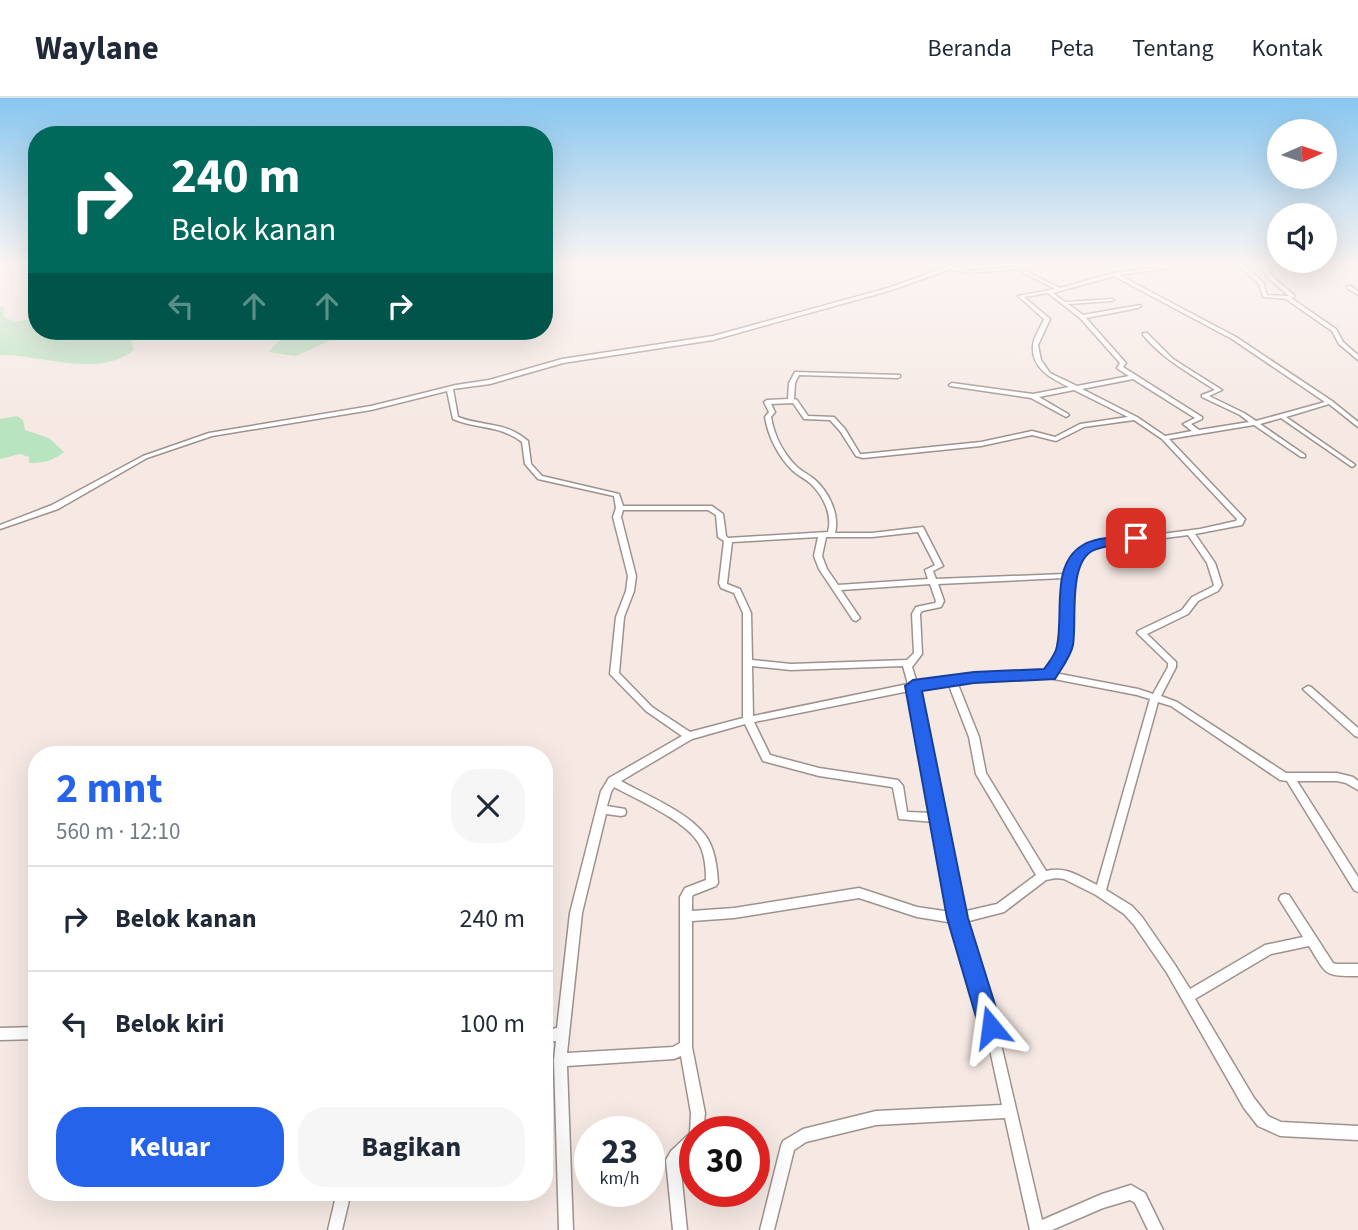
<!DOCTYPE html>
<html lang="id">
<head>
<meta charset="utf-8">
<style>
  body { margin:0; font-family:"Source Sans 3",sans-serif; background:#f6f6f7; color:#1f2937; height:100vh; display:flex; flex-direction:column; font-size:26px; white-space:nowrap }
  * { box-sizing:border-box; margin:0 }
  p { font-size:23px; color:#747a83 }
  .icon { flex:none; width:38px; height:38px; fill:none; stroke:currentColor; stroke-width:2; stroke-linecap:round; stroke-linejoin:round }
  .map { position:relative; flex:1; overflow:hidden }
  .drawer { position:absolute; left:28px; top:648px; width:525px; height:455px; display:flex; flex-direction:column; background:#fff; border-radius:28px; box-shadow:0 7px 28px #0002 }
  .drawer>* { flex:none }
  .top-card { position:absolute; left:28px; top:28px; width:525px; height:214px; border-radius:28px; box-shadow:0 7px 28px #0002; background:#00695c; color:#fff; overflow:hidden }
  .needle { width:46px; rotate:87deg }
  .buttons { position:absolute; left:1267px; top:21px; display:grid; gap:14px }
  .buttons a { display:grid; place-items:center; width:70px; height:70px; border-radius:50%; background:#fff; box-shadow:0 7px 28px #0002; font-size:35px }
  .speed { position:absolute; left:574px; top:1018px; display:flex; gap:14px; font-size:35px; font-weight:700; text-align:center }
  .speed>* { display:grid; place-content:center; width:91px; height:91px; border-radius:50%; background:#fff; box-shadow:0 7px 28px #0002; line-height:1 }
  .speed small { font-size:18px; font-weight:400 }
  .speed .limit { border:10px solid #d22; background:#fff; color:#111 }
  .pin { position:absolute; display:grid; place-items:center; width:60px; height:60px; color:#fff; margin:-30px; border-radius:14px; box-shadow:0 4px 10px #0006 }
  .me { position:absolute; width:77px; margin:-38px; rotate:344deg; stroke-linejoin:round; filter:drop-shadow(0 0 5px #0008) }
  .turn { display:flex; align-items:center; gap:24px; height:147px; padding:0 28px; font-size:32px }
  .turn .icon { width:91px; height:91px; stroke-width:2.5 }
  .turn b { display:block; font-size:49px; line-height:60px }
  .lanes { display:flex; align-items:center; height:66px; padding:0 28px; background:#0003; justify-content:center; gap:35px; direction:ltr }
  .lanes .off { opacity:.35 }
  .round { display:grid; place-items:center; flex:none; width:74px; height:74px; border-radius:28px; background:#f6f6f7 }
  .head { display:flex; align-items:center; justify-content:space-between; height:119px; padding:0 28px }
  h1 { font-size:42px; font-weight:700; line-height:52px; color:#2563eb }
  .action { display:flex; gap:14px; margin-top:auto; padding:14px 28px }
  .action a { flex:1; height:80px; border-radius:28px; background:#2563eb; color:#fff; font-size:28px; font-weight:700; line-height:80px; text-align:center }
  .action a+a { background:#f6f6f7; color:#1f2937 }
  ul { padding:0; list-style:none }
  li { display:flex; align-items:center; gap:21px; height:105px; padding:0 28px; border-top:2px solid #e0e1e3 }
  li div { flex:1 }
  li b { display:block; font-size:26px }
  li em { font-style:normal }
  header { display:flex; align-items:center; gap:42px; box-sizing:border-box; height:98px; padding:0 35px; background:#fff; border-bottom:2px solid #e0e1e3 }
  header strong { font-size:33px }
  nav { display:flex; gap:38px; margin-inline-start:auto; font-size:24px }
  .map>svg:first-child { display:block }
  .green { fill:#b9e4c0 }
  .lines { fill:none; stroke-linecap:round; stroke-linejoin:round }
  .minor-casing { stroke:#9e928e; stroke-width:3 }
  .minor { fill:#fff; fill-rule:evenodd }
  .route { fill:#2563eb; stroke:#184099; stroke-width:2 }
</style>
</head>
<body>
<header>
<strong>Waylane</strong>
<nav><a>Beranda</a><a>Peta</a><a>Tentang</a><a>Kontak</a></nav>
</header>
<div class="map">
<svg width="1358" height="1132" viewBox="0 0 1358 1132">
  <rect width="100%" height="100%" fill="#f6e9e4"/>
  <!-- green -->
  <path class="green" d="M0,208L5,209L3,217C15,227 23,223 37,218V233H109L130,240L134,252C97,281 42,256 0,257Z
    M290,233H350L296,258L268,254Z
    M17,318L23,322L25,332L49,340L64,354C53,363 43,365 29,365V359L20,356L0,361V321Z"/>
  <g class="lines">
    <!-- minor casing -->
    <g class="minor-casing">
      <path id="minor" d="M955,166H963L956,169L967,173L1017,169L1060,190L1114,175L1181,166H1198L1119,177L1236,239L1332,303L1358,324V329L1329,306L1286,319L1354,366L1355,367L1352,369L1281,320L1260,326L1305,357V359H1301L1254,327L1169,341L1245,421L1242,427L1195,436L1215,465L1222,487L1218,493L1198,503L1188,516L1147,536L1176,564V569L1161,598L1177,604L1286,675H1337L1353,679L1358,683V692L1346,685L1337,683H1297L1358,779V794L1354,792L1287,683L1280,682L1171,608L1158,604L1106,792L1132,808L1142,819L1175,867L1190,891L1265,847L1303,839L1279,801L1281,797L1285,796L1289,797L1333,865L1336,866H1358V878C1323,878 1327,877 1309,848L1271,856L1195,901L1254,1000L1268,1018L1281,1024L1358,1028V1042L1280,1038L1258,1028L1244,1010L1167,875L1134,827L1124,816L1096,797L1064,781L1056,780L1046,782L1004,814L965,824L997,929L1042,1122L1102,1096L1131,1087L1145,1095L1163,1132H1148L1135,1105L1130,1102L1103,1110L1052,1132H1030L1005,1020L876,1027L806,1044L794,1052L774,1132H760L781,1048L783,1043L803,1031L876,1013L1002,1007L985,929L954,825L917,819L859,800L734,820L692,823V949L705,1015L703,1034H695V1050L680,1064L687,1132H673L666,1062L671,1053L690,1035L691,1015L681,958L674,961L567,968L573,1132H559L554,962L556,943L544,944V932L557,930L570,815L601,693L609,680L682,638L646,613L610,576L616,519L626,493L628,478L613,419L616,410L614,398L538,381L525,366L522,344C498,326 479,332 453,321L447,293L371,312L212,338L147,360L58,411L0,431V427L52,407L143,358L209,335L371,308L456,287L489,282L562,261L713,238L888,190ZM951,171L967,175L1016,171L1055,191L1018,198L1044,221C1041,229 1033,240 1033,248C1031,271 1053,281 1069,289L1033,296L952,285L949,287L950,288L1031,300L1066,319L1069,317L1068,316L1039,299L1074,292L1128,319L1080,326L1055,339L1032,333L981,344L863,356H860L845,331L834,319L808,318L797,302L794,301L795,285L799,277L898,280L900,279V277L795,274L789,285L788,301L767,302L764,304L769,314L765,319C768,338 778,358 792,372C797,377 804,380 810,385C823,397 833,417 828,434L728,440L726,438L723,416L712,408H623L619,396L542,378L531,366L528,343C505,323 484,329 458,319L453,291L490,286L563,265L713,242L892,192ZM1114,178L1232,241L1325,304L1256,323L1244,315L1209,298L1222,292L1173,261L1147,235H1143V237C1164,262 1188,274 1215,292L1202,297V299L1240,317L1249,324L1199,332L1191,326L1202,321V319L1123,269L1126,265L1125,264L1086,220L1138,210L1141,208L1140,207L1083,217L1068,206L1112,203L1114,202L1112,201L1065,204L1053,195ZM1048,195L1080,220L1120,265L1117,270L1118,271L1129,278L1077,288L1050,275L1041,262L1038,247L1050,221L1024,199ZM1133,281L1195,320L1183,326L1192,333L1165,338L1137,319L1082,291ZM793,305L804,321L830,322L840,333L856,358L863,360L981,348L1032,337L1056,343L1084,329L1134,322L1162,341L1237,421L1236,423L1200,431L1091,445L1077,454L1065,476L936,481L933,473L943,468L923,429L872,435H835C840,416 828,393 814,381C808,376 801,373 796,368C783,355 774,337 771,319L775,314L771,306ZM623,412H708L716,417L718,439L724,443L719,485L721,490L734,495L743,515V620L690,634L652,609L619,575L624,519L634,493L636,478L621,419ZM918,434L935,467L925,472L928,481L838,487L827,471L822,458L826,439H872ZM1188,437L1207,465L1214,487L1212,489L1192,499L1182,512L1138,533L1137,535L1168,565V569L1153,596L1138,591L1055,575L1069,550L1072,531V478L1083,457L1096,449ZM818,439L814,458L819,471L853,522L856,523L860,520L841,492L930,486L936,503L935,505L916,509L912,516L914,555L907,562L791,566L752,562L751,515L740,491L727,486V485L732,444ZM1064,480V531L1061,550L1046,574L951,578L917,585L912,569L922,556L920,516L922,513L941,509L944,503L938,486ZM752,568L791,572L903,568L908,586L753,618ZM1049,580L1137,597L1150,601L1097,787C1079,778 1066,768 1046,773L986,675L979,639L957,584ZM948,585L969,639L976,676L1036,777L997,806L962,814L918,591ZM909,593L933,715L907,714L903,688L898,682L819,670L770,657L754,624ZM745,626L763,663L819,678L892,689L893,690L899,721L934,724L951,814L917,809L859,790L734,810L692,813V799L693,797L716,788L718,785C717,769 715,750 705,737C688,714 646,697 621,683L692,641ZM614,689C638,702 684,722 698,744C705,755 706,770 706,782L685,790L680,799V945L673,949L567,955L582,815L606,716L621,718L625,717L626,714L625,711L607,708L611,694Z
        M1069,166H1088L1071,168Z
        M1237,166H1242L1263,184L1267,197L1289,198L1268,180L1260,166H1265L1272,178L1294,197V199L1291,200L1336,231L1343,244L1358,257V262L1339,246L1332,233L1286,201L1263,199L1259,186Z
        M1351,166H1357L1358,170Z
        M1347,188H1351L1358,194V197L1347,190Z
        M1308,588L1311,589L1358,630V639L1355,638L1305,593L1303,591Z
        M37,929V941L0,942V930Z
        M337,1094H351L342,1132H328Z"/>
    </g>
    <!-- minor -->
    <use href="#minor" class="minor"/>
  </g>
  <!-- sky -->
  <linearGradient id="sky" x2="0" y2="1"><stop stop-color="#87c6f0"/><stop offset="0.51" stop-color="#fbf5f3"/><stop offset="1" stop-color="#fbf5f3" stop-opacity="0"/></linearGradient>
  <rect width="1358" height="325" fill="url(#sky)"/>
  <!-- route -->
  <path class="route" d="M1136,436L1140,437V443C1126,447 1104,446 1092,453C1068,467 1077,522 1073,547C1071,558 1061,571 1055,581L974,585L922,593L968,820L1002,929L999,937L991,940L983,937L979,929L947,820L905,588L913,582L974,574L1044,571C1049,564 1056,556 1057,548C1064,516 1050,466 1083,447C1096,439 1120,439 1136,436Z"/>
</svg>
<div class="buttons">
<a><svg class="needle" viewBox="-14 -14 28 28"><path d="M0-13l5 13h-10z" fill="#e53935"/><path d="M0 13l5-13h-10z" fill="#747a83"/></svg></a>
<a><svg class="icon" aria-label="sound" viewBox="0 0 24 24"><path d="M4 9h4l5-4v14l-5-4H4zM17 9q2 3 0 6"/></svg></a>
</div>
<div class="speed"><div>23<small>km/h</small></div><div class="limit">30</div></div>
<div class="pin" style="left:1136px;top:440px;background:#d93025"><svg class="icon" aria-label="arrive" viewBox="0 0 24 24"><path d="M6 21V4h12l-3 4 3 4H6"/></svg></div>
<svg class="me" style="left:991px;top:929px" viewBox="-20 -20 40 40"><path d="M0-17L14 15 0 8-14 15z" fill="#2563eb" stroke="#fff" stroke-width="4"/></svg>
<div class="top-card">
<div class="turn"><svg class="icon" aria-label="right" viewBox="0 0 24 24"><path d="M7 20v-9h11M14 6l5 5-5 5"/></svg><div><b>240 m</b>Belok kanan</div></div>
<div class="lanes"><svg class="icon off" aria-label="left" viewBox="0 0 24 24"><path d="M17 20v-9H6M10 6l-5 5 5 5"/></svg><svg class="icon off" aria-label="ahead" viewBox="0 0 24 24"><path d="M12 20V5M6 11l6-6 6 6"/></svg><svg class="icon off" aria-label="ahead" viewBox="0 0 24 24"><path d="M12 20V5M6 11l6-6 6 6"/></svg><svg class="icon" aria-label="right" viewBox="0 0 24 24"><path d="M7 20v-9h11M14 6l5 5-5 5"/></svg></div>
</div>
<section class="drawer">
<div class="head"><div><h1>2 mnt</h1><p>560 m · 12:10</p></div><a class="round"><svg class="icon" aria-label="close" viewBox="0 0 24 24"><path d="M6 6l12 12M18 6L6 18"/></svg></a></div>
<ul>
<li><svg class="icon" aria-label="right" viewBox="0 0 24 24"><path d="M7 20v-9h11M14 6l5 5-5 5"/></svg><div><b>Belok kanan</b></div><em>240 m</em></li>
<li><svg class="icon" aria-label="left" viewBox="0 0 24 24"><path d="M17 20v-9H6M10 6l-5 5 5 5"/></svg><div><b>Belok kiri</b></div><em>100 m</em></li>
</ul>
<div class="action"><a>Keluar</a><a>Bagikan</a></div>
</section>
</div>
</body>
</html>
